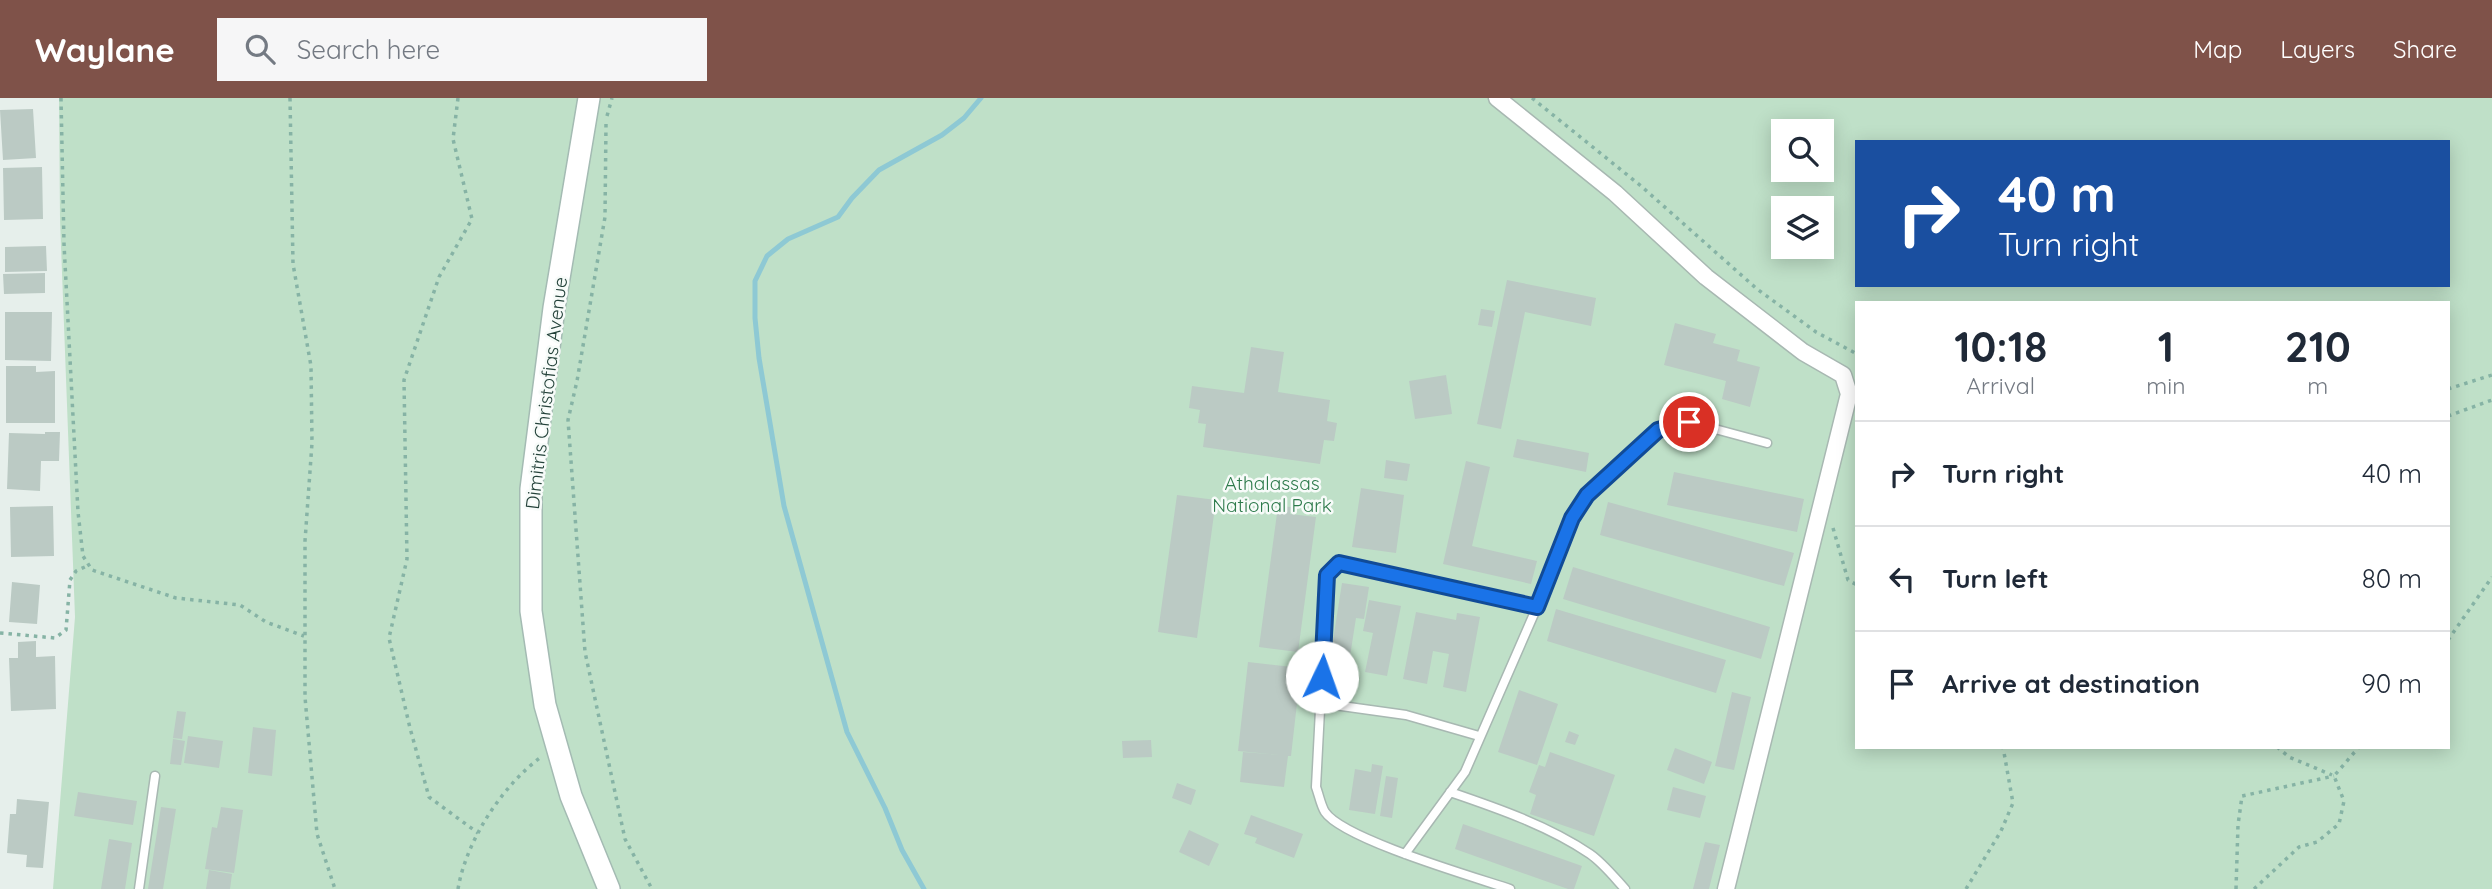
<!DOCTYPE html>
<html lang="en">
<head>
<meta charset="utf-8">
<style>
  body { margin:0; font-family:Quicksand,sans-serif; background:#f6f6f7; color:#1f2937; height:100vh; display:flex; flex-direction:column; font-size:26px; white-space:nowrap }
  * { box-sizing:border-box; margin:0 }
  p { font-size:23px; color:#747a83 }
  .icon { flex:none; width:38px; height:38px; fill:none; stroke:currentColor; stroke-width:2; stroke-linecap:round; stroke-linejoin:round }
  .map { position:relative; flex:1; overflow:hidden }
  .drawer { position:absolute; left:1855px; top:203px; width:595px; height:448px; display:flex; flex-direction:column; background:#fff; border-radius:0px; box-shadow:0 4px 18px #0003 }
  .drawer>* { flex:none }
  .hud { position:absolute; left:1855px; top:42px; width:595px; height:147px; border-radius:0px; box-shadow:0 4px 18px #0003; background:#1a4fa0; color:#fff; overflow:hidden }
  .controls { position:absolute; left:1771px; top:21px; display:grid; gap:14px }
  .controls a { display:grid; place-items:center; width:63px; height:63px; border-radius:0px; background:#fff; box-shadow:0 4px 18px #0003; font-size:35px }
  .pin { position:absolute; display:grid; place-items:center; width:60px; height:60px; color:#fff; margin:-30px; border:4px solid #fff; border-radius:50%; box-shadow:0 2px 7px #0007 }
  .me { position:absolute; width:77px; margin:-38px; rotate:3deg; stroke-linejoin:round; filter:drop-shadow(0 0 5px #0008) }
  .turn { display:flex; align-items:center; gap:24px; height:147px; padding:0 28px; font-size:32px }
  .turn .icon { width:91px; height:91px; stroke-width:2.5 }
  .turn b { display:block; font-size:49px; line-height:60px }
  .eta { display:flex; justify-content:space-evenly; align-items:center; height:119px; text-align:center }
  .eta b { font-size:42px; font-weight:700; line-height:49px }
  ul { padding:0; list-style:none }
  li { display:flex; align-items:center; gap:21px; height:105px; padding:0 28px; border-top:2px solid #e0e1e3 }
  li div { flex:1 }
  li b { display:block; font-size:26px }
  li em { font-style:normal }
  header { display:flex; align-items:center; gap:42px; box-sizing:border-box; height:98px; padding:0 35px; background:#7f5249; color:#fff }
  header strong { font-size:33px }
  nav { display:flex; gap:38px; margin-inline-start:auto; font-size:24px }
  .search { width:490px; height:63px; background:#f6f6f7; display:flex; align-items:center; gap:18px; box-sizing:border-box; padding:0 24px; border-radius:0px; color:#747a83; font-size:26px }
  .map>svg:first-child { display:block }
  .green { fill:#bfe0c8; fill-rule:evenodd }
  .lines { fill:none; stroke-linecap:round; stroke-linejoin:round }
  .stream { stroke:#8ec9d4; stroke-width:5 }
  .building { fill:#bbcac4 }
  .service-casing { stroke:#a8b8b2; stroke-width:11 }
  .minor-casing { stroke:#a8b8b2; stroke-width:19 }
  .secondary-casing { stroke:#a4bbb3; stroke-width:24 }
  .path { stroke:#86b3a5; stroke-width:3.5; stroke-dasharray:3.5 5; stroke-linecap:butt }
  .service { stroke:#fff; stroke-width:8 }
  .minor { stroke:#fff; stroke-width:16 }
  .secondary { stroke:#fff; stroke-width:21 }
  .route-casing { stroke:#114b97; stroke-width:18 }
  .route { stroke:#1a73e8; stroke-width:12 }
  .labels { text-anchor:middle; stroke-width:5; stroke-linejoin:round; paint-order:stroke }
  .street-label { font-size:19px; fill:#24423a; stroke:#f7fbf9 }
  .park-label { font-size:19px; fill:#2d7a4b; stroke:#f7fbf9 }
</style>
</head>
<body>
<header>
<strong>Waylane</strong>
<div class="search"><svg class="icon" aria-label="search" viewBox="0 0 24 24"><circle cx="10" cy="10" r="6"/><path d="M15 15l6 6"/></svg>Search here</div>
<nav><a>Map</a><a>Layers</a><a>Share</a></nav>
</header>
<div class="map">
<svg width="2492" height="791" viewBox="0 0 2492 791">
  <rect width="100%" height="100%" fill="#e6efeb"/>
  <!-- green -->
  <path class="green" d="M59,0H2492V791H53L75,519L60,121ZM1783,33H1822V72H1783ZM1857,44H2448V187H1857ZM1783,110H1822V149H1783ZM1857,205H2448V649H1857Z"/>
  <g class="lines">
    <!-- stream -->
    <path class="stream" d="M924,791L902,752L885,710L847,634L784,408L759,260L755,220V183L767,158L788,141L838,119L852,100L879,72L942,37L964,20L981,0"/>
  </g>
  <!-- building -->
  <path class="building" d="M33,11L36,60L3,62L0,12Z
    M42,69L43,121L4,122L3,70Z
    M46,148L47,173L5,174V149Z
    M45,175V195L4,196L3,176Z
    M1507,182L1596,200L1591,228L1525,214L1501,331L1477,326Z
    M1481,211L1495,213L1492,229L1478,227Z
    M5,214H52L51,263L5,262Z
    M1675,225L1716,236L1713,245L1740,252L1737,263L1760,269L1750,309L1722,301L1726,283L1664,267Z
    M1251,249L1284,254L1278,294L1330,302L1327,323L1337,325L1334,343L1324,342L1320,366L1203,349L1206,326L1198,325L1200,312L1189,310L1192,288L1244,295Z
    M6,268H36V274L55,273V325H6Z
    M1446,277L1452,316L1415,321L1409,283Z
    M45,334H60L59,363H41L40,393L7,391L9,335L45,336Z
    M1517,341L1589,355L1586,374L1513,359Z
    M1386,362L1410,366L1407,383L1384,380Z
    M1466,363L1490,369L1472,448L1537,463L1531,486L1443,466Z
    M1674,374L1804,401L1797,434L1667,407Z
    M1361,390L1404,397L1396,455L1352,449Z
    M1177,397L1216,402L1197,540L1158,534Z
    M1608,404L1794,455L1784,488L1600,437Z
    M53,408L54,458L11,459L10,409Z
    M1278,408L1291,409L1290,416L1316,419L1298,554L1259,549Z
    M1573,469L1770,529L1761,561L1563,501Z
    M12,484L40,487L37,526L9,524Z
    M1342,485L1369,489L1364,521L1356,520L1348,571L1329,568Z
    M1369,502L1401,508L1387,578L1365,574L1373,535L1363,533Z
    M1556,511L1726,562L1716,595L1547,543Z
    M1416,514L1456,522L1457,515L1480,519L1466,594L1443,589L1449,556L1433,553L1427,586L1403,581Z
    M36,543V559L55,558L56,611L11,613L9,560H18V544Z
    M1248,564L1301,570L1291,658H1288L1284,689L1240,684L1243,654L1280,657L1238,653Z
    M1519,592L1558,606L1537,667L1498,654Z
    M1732,594L1751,599L1734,672L1715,668Z
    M177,613L186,614L182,641L173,640Z
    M253,629L276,632L272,678L248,675Z
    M1569,633L1579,637L1575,647L1565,644Z
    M188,638L223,643L219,670L184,665Z
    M173,641L185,643L181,667L170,666Z
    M1151,642L1152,659L1123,660L1122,643Z
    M1675,650L1712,664L1704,686L1667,672Z
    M1550,654L1615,677L1594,738L1530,716L1536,697L1529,694L1539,667L1545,669Z
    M1372,666L1383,668L1375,716L1349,712L1355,671L1371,674Z
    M1386,678L1398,680L1392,720L1380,718Z
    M1177,685L1196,692L1191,707L1172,700Z
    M1673,689L1706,698L1700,720L1667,712Z
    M78,694L137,703L133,727L74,718Z
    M17,701L49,704L43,770L26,769L27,757L7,755L10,716H16Z
    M161,709L176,711L163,791H148Z
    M221,709L243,712L234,775L205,771L212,729L217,730Z
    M1251,717L1303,736L1294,760L1255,745L1257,740L1244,736Z
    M1463,726L1582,768L1574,791H1568L1455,751Z
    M1189,732L1219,746L1209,768L1179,754Z
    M109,741L132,745L125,791H101Z
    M1705,744L1720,747L1709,791H1693Z
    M209,772L232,776L230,791H206Z"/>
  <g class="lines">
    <!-- service casing -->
    <g class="service-casing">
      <path id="service" d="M1320,605L1406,617L1479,638
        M1450,694C1497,710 1549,728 1590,756C1603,765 1614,779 1625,791
        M1405,756L1465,674L1537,509L1572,420L1587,397L1658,332L1689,324L1767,345
        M139,791L155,678
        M1510,791C1474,779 1343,741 1325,714C1321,708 1319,697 1316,689L1327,477L1339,465L1537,509"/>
    </g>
    <!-- minor casing -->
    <g class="minor-casing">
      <path id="minor" d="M1497,0L1615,95L1706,179L1803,254L1843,277L1849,296L1726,791"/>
    </g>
    <!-- secondary casing -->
    <g class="secondary-casing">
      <path id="secondary" d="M589,0L554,210L531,391V513L545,607L571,698L609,791"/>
    </g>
    <!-- path -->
    <path class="path" d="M61,0L64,146L78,414L83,458L92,472L176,500L240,507L266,524L304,538
      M290,0L293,166L311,268L312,345L305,443V599L317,736L335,791
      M458,0L453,41L472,121L439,179L404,282L407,461L389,540L410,630L429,699L478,735
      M1532,0L1641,88L1757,191L1816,234L1857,256
      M607,18L612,0
      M606,26L605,119L577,283L568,322L585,554L625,741L652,791
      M2448,291L2492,277
      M2448,318L2492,302
      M1833,430L1848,482L1857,487
      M0,535L55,540L66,532L70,482L76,473L87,468
      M2448,542L2492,479
      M2277,649L2289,659L2332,677
      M458,791C466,743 502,688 541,659
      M1966,791L2001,733L2013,705L2003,649
      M2236,791L2238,727L2242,698L2334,678
      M2254,791L2299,749L2317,744L2339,726L2344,703L2334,678L2359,649"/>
    <!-- service -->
    <use href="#service" class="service"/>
    <!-- minor -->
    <use href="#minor" class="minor"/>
    <!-- secondary -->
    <use href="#secondary" class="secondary"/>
  </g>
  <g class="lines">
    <!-- route casing -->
    <g class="route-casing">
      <path id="route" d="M1322,579L1327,477L1339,465L1537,509L1572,420L1587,397L1658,332L1689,324"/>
    </g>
    <!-- route -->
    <use href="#route" class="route"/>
  </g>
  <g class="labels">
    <!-- street labels -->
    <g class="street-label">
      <text transform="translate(546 295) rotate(-83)" y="7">Dimitris Christofias Avenue</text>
    </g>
    <!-- park labels -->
    <g class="park-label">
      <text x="1272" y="392">Athalassas<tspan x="1272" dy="22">National Park</tspan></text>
    </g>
  </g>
</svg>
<div class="controls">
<a><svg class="icon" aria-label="search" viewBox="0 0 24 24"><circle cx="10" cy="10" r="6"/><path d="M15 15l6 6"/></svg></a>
<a><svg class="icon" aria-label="layers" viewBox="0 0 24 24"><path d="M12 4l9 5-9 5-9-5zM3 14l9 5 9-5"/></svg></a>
</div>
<div class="pin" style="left:1689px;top:324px;background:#d93025"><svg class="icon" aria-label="arrive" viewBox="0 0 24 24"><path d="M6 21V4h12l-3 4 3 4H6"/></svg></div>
<svg class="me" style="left:1322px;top:579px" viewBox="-20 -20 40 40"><circle r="19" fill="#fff"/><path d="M0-13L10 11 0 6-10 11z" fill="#1a73e8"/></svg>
<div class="hud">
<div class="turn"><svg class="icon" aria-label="right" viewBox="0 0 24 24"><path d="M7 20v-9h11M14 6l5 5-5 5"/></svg><div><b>40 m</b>Turn right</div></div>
</div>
<section class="drawer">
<div class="eta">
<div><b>10:18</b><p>Arrival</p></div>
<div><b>1</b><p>min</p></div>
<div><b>210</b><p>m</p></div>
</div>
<ul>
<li><svg class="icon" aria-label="right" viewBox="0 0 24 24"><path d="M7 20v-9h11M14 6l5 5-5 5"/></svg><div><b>Turn right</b></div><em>40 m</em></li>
<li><svg class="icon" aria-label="left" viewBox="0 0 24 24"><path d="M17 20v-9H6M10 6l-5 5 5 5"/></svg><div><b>Turn left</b></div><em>80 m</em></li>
<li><svg class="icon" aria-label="arrive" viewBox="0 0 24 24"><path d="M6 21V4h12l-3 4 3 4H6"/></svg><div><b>Arrive at destination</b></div><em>90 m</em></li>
</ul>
</section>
</div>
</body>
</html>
